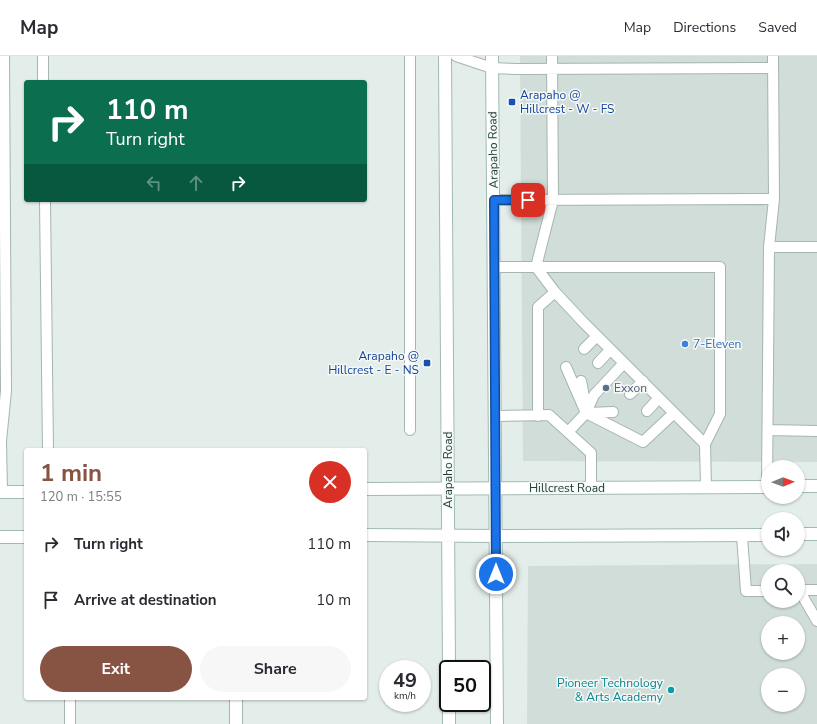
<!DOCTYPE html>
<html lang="en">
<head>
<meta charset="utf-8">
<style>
  body { margin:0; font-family:"Nunito Sans",sans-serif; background:#f7f7f7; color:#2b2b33; height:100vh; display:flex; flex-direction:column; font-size:15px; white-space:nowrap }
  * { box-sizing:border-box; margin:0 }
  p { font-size:13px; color:#7c7c81 }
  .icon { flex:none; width:22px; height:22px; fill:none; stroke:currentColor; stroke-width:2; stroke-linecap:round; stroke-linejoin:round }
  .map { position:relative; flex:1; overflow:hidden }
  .drawer { position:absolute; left:24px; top:392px; width:343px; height:252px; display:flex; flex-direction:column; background:#fff; border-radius:4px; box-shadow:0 1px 3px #0004 }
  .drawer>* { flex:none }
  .hud { position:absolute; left:24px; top:24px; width:343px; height:122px; border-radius:4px; box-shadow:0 1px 3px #0004; background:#0b6e4f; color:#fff; overflow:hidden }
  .needle { width:26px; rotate:89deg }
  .buttons { position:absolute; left:761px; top:404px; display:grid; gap:8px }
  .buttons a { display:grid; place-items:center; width:44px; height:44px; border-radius:50%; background:#fff; box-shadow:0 1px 3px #0004; font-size:20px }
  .speed { position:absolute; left:379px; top:604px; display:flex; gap:8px; font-size:20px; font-weight:700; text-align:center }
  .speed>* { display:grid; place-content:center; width:52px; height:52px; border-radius:50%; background:#fff; box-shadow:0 1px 3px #0004; line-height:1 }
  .speed small { font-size:10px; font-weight:400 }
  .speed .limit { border:2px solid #111; border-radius:6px; background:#fff; color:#111 }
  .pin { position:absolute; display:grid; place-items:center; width:34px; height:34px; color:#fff; margin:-17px; border-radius:8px; box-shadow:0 2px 6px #0006 }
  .me { position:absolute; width:44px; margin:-22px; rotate:0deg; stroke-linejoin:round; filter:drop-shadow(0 0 3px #0008) }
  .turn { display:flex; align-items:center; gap:14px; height:84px; padding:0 16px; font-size:18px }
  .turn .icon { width:52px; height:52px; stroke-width:2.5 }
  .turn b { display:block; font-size:28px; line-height:34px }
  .lanes { display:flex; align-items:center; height:38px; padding:0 16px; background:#0003; justify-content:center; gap:20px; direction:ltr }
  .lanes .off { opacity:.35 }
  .round { display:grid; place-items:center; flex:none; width:42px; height:42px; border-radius:21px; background:#f7f7f7 }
  .headline { display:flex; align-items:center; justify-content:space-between; height:68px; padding:0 16px }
  h1 { font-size:24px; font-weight:700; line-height:30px; color:#875443 }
  .button { display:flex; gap:8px; margin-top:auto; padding:8px 16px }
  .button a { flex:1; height:46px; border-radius:24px; background:#875443; color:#fff; font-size:16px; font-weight:700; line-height:46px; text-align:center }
  .button a+a { background:#f7f7f7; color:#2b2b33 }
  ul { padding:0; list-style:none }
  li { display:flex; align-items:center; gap:12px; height:56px; padding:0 16px }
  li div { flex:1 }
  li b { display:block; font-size:15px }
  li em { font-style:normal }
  header { display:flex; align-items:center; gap:24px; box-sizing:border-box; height:56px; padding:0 20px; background:#fff; border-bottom:1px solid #e1e1e2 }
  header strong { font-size:19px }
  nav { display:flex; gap:22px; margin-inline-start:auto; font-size:14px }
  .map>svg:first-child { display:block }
  .built { fill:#d1ddd8; fill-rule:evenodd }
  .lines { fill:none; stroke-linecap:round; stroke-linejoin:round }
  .service-casing { stroke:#a5b5b1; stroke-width:12 }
  .minor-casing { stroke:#a5b5b1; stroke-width:14 }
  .secondary-casing { stroke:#a1bab2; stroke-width:14 }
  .service { stroke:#fff; stroke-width:10 }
  .minor { stroke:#fff; stroke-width:12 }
  .secondary { stroke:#fff; stroke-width:12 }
  .route-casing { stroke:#114b97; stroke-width:10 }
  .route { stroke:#1a73e8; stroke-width:7 }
  .transit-dot { fill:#1a4fb4; stroke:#f4f9f7; stroke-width:1.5 }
  .shop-dot { fill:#3f7fe0; stroke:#f4f9f7; stroke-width:1.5 }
  .service-dot { fill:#5c6f8a; stroke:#f4f9f7; stroke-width:1.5 }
  .culture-dot { fill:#0f9aa8; stroke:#f4f9f7; stroke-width:1.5 }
  .labels { text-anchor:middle; stroke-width:3; stroke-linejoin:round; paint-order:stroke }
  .transit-label { font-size:12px; fill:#164399; stroke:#f4f9f7; text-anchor:start }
  .street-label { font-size:12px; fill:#223f39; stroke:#f4f9f7 }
  .shop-label { font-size:12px; fill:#366cbe; stroke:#f4f9f7; text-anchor:start }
  .service-label { font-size:12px; fill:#4e5e75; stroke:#f4f9f7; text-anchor:start }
  .culture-label { font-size:12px; fill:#0d838f; stroke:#f4f9f7; text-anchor:end }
</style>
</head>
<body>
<header>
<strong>Map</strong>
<nav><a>Map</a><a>Directions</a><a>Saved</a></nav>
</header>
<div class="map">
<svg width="817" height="668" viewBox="0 0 817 668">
  <rect width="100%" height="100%" fill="#e3ede9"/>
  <!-- built -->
  <path class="built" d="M520,0H817V406L523,405Z
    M817,508V668H527L528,510ZM768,515H798V545H768ZM768,567H798V597H768ZM768,619H798V649H768Z"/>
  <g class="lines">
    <!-- service casing -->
    <g class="service-casing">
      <path id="service" d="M43,0V26
        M410,0V374
        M456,0L492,12L517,13L773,12
        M552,0L553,144L536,211L555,236L583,266L705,388
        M45,144L48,394
        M494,144L774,143
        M769,191H817
        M495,211H720V358L705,388L706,431
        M584,293L597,280
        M598,307L610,294
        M566,311L586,357L643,386L674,357
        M581,325L584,341
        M630,338L643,325
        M647,355L659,342
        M588,357L613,356
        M495,360L549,359L591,397V432
        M538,360V251L555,236
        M768,374L817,375
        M568,376L586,357L594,339L624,307
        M767,431L769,191L774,143L773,0
        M2,436L1,385L6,335L4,0
        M742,480L746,535H768
        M798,534H817
        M799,534L817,565
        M70,642V668"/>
    </g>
    <!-- minor casing -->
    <g class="minor-casing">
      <path id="minor" d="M236,642V668"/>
    </g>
    <!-- secondary casing -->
    <g class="secondary-casing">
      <path id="secondary" d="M445,0L449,613
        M492,0L497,668
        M798,430H817
        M365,433L768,431
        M0,436H26
        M798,478H817
        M365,479L496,480L768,479
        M0,481H26
        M449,647V668"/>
    </g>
    <!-- service -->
    <use href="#service" class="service"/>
    <!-- minor -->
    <use href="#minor" class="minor"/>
    <!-- secondary -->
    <use href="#secondary" class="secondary"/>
  </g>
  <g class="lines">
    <!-- route casing -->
    <g class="route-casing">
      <path id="route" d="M496,518L494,144H528"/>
    </g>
    <!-- route -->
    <use href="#route" class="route"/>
  </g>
  <!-- markers -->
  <g class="transit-dot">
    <rect x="508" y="42" width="8" height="8" rx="2"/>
    <rect x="423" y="303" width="8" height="8" rx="2"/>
  </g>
  <circle class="shop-dot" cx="685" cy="288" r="4"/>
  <circle class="service-dot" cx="606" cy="332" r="4"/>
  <circle class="culture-dot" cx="671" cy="634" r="4"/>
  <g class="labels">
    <!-- transit labels -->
    <g class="transit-label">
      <text x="520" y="43">Arapaho @<tspan x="520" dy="14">Hillcrest - W - FS</tspan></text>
      <text x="419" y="304" text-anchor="end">Arapaho @<tspan x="419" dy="14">Hillcrest - E - NS</tspan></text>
    </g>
    <!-- street labels -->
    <g class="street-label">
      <text transform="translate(493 94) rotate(-91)" y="4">Arapaho Road</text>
      <text transform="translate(448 414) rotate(-90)" y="4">Arapaho Road</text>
      <text x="567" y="436">Hillcrest Road</text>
    </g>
    <!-- shop labels -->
    <g class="shop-label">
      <text x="693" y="292">7-Eleven</text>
    </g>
    <!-- service labels -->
    <g class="service-label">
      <text x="614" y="336">Exxon</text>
    </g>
    <!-- culture labels -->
    <g class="culture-label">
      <text x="663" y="631">Pioneer Technology<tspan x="663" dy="14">&amp; Arts Academy</tspan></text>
    </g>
  </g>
</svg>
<div class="buttons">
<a><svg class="needle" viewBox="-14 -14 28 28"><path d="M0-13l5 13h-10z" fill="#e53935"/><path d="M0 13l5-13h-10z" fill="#7c7c81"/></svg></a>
<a><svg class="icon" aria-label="sound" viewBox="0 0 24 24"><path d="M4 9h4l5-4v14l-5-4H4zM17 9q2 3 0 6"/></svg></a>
<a><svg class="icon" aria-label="search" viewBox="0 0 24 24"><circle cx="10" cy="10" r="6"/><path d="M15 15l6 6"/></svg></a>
<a>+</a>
<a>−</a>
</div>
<div class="speed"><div>49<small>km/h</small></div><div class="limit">50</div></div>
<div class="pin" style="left:528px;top:144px;background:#d93025"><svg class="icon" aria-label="arrive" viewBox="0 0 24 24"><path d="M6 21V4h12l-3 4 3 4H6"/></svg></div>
<svg class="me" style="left:496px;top:518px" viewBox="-20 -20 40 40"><circle r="17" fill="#1a73e8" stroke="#fff" stroke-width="3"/><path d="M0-11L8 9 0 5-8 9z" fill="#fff"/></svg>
<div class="hud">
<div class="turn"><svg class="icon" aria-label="right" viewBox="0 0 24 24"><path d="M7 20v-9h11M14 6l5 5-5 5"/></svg><div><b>110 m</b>Turn right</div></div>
<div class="lanes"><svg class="icon off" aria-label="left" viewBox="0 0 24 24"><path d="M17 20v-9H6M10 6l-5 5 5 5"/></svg><svg class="icon off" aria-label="ahead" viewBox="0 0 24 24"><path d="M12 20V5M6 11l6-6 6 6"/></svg><svg class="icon" aria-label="right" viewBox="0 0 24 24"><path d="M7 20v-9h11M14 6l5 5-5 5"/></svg></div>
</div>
<section class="drawer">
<div class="headline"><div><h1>1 min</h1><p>120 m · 15:55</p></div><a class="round" style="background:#d93025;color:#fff"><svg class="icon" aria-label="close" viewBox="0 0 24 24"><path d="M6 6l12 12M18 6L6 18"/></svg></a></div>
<ul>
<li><svg class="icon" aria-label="right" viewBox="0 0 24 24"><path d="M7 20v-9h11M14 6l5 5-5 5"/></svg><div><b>Turn right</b></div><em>110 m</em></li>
<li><svg class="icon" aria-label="arrive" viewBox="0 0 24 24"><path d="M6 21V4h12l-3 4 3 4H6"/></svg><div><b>Arrive at destination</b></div><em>10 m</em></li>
</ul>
<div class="button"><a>Exit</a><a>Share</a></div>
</section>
</div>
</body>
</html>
